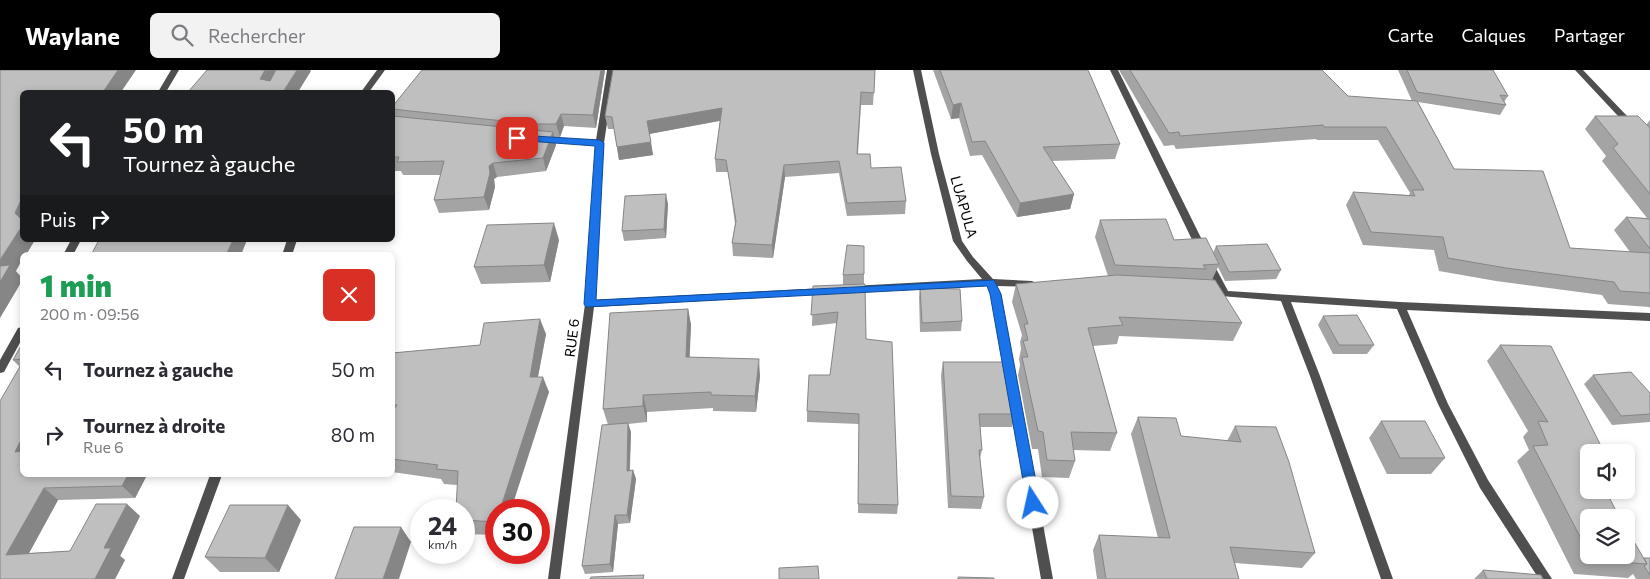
<!DOCTYPE html>
<html lang="fr">
<head>
<meta charset="utf-8">
<style>
  body { margin:0; font-family:Commissioner,sans-serif; background:#f2f2f3; color:#2b2b33; height:100vh; display:flex; flex-direction:column; font-size:19px; white-space:nowrap }
  * { box-sizing:border-box; margin:0 }
  p { font-size:16px; color:#7c7c81 }
  .icon { flex:none; width:28px; height:28px; fill:none; stroke:currentColor; stroke-width:2; stroke-linecap:round; stroke-linejoin:round }
  .map { position:relative; flex:1; overflow:hidden }
  .drawer { position:absolute; left:20px; top:182px; width:375px; height:225px; display:flex; flex-direction:column; background:#fff; border-radius:8px; box-shadow:0 2px 8px #0003 }
  .drawer>* { flex:none }
  .guide { position:absolute; left:20px; top:20px; width:375px; height:152px; border-radius:8px; box-shadow:0 2px 8px #0003; background:#202124; color:#fff; overflow:hidden }
  .tools { position:absolute; left:1580px; top:374px; display:grid; gap:10px }
  .tools a { display:grid; place-items:center; width:55px; height:55px; border-radius:8px; background:#fff; box-shadow:0 2px 8px #0003; font-size:25px }
  .speed { position:absolute; left:410px; top:429px; display:flex; gap:10px; font-size:25px; font-weight:700; text-align:center }
  .speed>* { display:grid; place-content:center; width:65px; height:65px; border-radius:50%; background:#fff; box-shadow:0 2px 8px #0003; line-height:1 }
  .speed small { font-size:12px; font-weight:400 }
  .speed .limit { border:8px solid #d22; background:#fff; color:#111 }
  .pin { position:absolute; display:grid; place-items:center; width:42px; height:42px; color:#fff; margin:-21px; border-radius:10px; box-shadow:0 2px 8px #0006 }
  .me { position:absolute; width:55px; margin:-28px; rotate:350deg; stroke-linejoin:round; filter:drop-shadow(0 0 4px #0008) }
  .turn { display:flex; align-items:center; gap:18px; height:105px; padding:0 20px; font-size:22px }
  .turn .icon { width:65px; height:65px; stroke-width:2.5 }
  .turn b { display:block; font-size:35px; line-height:42px }
  .then { display:flex; align-items:center; height:48px; padding:0 20px; background:#0003; gap:10px; font-size:19px }
  .round { display:grid; place-items:center; flex:none; width:52px; height:52px; border-radius:8px; background:#f2f2f3 }
  .head { display:flex; align-items:center; justify-content:space-between; height:85px; padding:0 20px }
  h1 { font-size:30px; font-weight:800; line-height:38px; color:#1e9e55 }
  ul { padding:0; list-style:none }
  li { display:flex; align-items:center; gap:15px; height:65px; padding:0 20px }
  li div { flex:1 }
  li b { display:block; font-size:19px }
  li em { font-style:normal }
  header { display:flex; align-items:center; gap:30px; box-sizing:border-box; height:70px; padding:0 25px; background:#000; color:#fff }
  header strong { font-size:24px }
  nav { display:flex; gap:28px; margin-inline-start:auto; font-size:18px }
  .search { width:350px; height:45px; background:#f2f2f3; display:flex; align-items:center; gap:12px; box-sizing:border-box; padding:0 18px; border-radius:8px; color:#7c7c81; font-size:19px }
  .map>svg:first-child { display:block }
  .lines { fill:none; stroke-linecap:round; stroke-linejoin:round }
  .street { fill:#4f4f4f; fill-rule:evenodd }
  .wall { fill:#a4a4a4 }
  .shaded-wall { fill:#868686 }
  .building { fill:#bfbfbf; stroke:#868686 }
  .route { fill:#1a73e8; stroke:#114b97 }
  .labels { text-anchor:middle; stroke-width:5; stroke-linejoin:round; paint-order:stroke }
  .street-label { font-size:14px; fill:#000; stroke:#fff }
</style>
</head>
<body>
<header>
<strong>Waylane</strong>
<div class="search"><svg class="icon" aria-label="search" viewBox="0 0 24 24"><circle cx="10" cy="10" r="6"/><path d="M15 15l6 6"/></svg>Rechercher</div>
<nav><a>Carte</a><a>Calques</a><a>Partager</a></nav>
</header>
<div class="map">
<svg width="1650" height="509" viewBox="0 0 1650 509">
  <rect width="100%" height="100%" fill="#fff"/>
  <g class="lines">
    <!-- street -->
    <path class="street" d="M171,0H179L166,22H158Z
      M377,0H385L369,22H361Z
      M607,0H615L604,73L595,230L825,218L830,221L825,224L594,237L560,509H548L585,234L596,75L543,72L539,70L543,68L596,70Z
      M913,0H921L939,84L962,171L973,187L993,209L1032,211L1037,214L1032,217L997,216L1001,224L1053,509H1041L991,224L987,216L852,222L847,219L852,216L982,209L967,191L953,171L931,84Z
      M1110,0H1118L1207,180L1205,182L1202,183L1197,180Z
      M1575,0H1583L1650,70V78L1647,77Z
      M71,170H81L73,185H63Z
      M287,170H297L292,185H282Z
      M1209,190L1212,191L1228,221L1400,232L1650,243V251L1407,240L1448,334L1488,410L1552,509H1539L1480,418L1438,334L1397,239L1291,232L1320,306L1393,509H1381L1310,306L1281,231L1209,225L1207,223L1209,221L1218,220L1204,193Z
      M22,257V269L4,302L0,303V290L18,258Z
      M210,405H222L184,509H172Z"/>
  </g>
  <!-- wall -->
  <path class="wall" d="M605,0L596,58L564,56L560,67H554L556,75L546,101L497,107L494,109L495,117L489,140L439,143L434,130L441,105H403L401,101H392V46H394L392,43V37Z
    M875,0L873,35H861L858,84L871,98L906,131L905,144L847,146L839,103L785,107L773,188L733,186L732,173L735,154L728,102H716L715,89L720,51L649,64L653,85L619,90L614,59H608L605,46Z
    M933,0H1088L1120,74L1115,89L1052,91L1074,124L1070,139L1017,147L982,85L970,86L959,48L951,49Z
    M1119,0H1322L1348,26L1412,31L1398,0H1493L1508,26L1504,32L1506,35L1500,45L1418,32L1454,99L1570,178L1630,182L1614,160L1626,147L1647,148L1602,91L1606,86L1585,59L1595,46L1646,55L1650,50V238L1649,237L1608,234L1602,225L1496,211L1439,201L1434,180L1363,175L1346,135L1353,122L1409,125L1410,123L1378,70H1317L1316,69L1176,79L1174,75L1164,76Z
    M668,134L666,168L624,171L622,161Z
    M1100,150L1174,170L1213,183L1216,176L1281,200L1276,209L1225,211L1218,197L1212,210L1242,253L1233,271L1119,266L1117,274L1093,276L1117,363L1110,381L1073,380L1075,391L1069,408L1042,407L1038,379H1032L1018,305L1020,295L1019,289L1021,279L1020,272L1022,265L1012,232L1016,214L1108,206L1095,167Z
    M559,170L550,212L481,214L474,197Z
    M864,204V214L843,215V205Z
    M813,216L866,269L898,435L897,444L858,443L859,354L807,352V341L830,305L837,253L812,256Z
    M920,218L962,251L961,261L920,262L919,227Z
    M688,239L691,255L689,287L760,306L756,342L713,341V338L647,342V352L628,354L631,362L630,400H633L636,409L630,453L618,454L613,502L585,504L582,496L608,355L603,339Z
    M1323,246L1374,275L1367,284H1333L1318,255Z
    M546,264L538,307L549,322L496,440V465L464,464V440L457,415L444,414L441,409L392,402V283L480,275Z
    M22,274V405H147L135,428L58,430L29,483L70,481L140,446L120,486L125,490L115,509H0L20,297L13,290Z
    M1500,275L1551,276L1589,420H1622L1589,448V485H1626L1644,488H1650V509H1636L1633,504L1628,508L1574,504L1517,391L1529,380L1523,367L1528,361L1487,291Z
    M943,292L1016,344L1012,357H980L982,380L980,388L984,427L981,439L948,438L941,305Z
    M1593,305L1650,323V352L1612,355L1584,314Z
    M1138,347L1181,366L1227,371L1235,356L1315,483L1302,498L1235,493L1239,509H1097L1093,480L1099,465L1158,468L1131,364Z
    M1381,351L1445,388L1431,404H1387L1369,368Z
    M301,450L279,502H220L205,487Z
    M1483,500L1543,509H1474Z"/>
  <!-- shaded-wall -->
  <path class="shaded-wall" d="M118,0H136L121,22H103Z
    M265,0H276L267,22L260,9Z
    M297,0H310L311,1L298,22H283Z
    M601,0H605L596,58L593,45Z
    M961,33L959,48L951,49L953,35Z
    M722,38L723,50L649,64L647,51Z
    M561,44L564,56L560,67L556,54Z
    M553,62L556,75L546,101L543,88Z
    M651,72L653,85L619,90L617,77Z
    M493,93L497,107L494,109L495,117L489,140L484,127L489,96Z
    M784,95L785,107L773,188L772,175Z
    M666,124L668,134L666,168L664,159Z
    M1074,124L1070,139L1017,147L1020,133Z
    M22,128V152L15,143Z
    M554,153L559,170L550,212L544,195Z
    M22,156V170H35L26,185H22V190L16,201L22,208V211L0,248V190Z
    M233,170H247L241,185H226Z
    M688,239L691,255L689,303L686,287Z
    M540,249L546,264L535,322L530,307Z
    M759,289L760,306L756,342L755,326Z
    M543,307L549,322L511,440H500Z
    M643,325L647,342V352L643,336Z
    M628,353L631,362L629,409L627,401Z
    M22,368V389L15,382Z
    M633,400L636,409L630,453L627,445Z
    M128,405H147L135,428L122,416Z
    M44,418L58,430L22,496L6,485Z
    M127,434L140,446L120,486L125,490L115,509H95L104,478Z
    M288,435L301,450L279,502L265,488Z
    M615,445L618,454L613,502L610,494Z
    M401,457L411,472L399,509H383Z"/>
  <!-- building -->
  <path class="building" d="M0,0H118L103,22H22V128L15,143L22,150V156L0,190Z
    M207,0H265L260,9L270,11L276,0H297L283,22H188Z
    M422,0H601L593,45L561,44L556,54H531L392,39V37Z
    M613,0H875L874,23L861,22L857,84H870L871,98L901,97L906,131L847,133L839,91L784,95L772,175L732,173L736,151L726,90L715,89L722,38L647,51L651,72L617,77L612,47L605,46Z
    M940,0H1088L1120,74L1043,77L1074,124L1020,133L985,71L972,72L961,33L953,35Z
    M1130,0H1322L1348,26L1417,31L1454,99L1543,101L1570,178L1650,183V223L1620,221L1614,212L1506,198L1448,188L1443,167L1371,162L1353,122L1415,126L1412,120H1424L1386,57H1324L1323,55L1180,66L1179,62L1169,63Z
    M1407,0H1493L1508,26L1500,25L1506,35L1417,22Z
    M392,46L553,62L543,88L493,93L489,96L490,103L484,127L434,130L444,91L397,92L399,87H392Z
    M1595,46H1638L1650,58V124L1613,78L1618,74Z
    M666,124L664,159L622,161L625,126Z
    M1626,147L1650,149V179Z
    M1166,149L1174,170L1206,168L1219,194L1203,195L1206,199L1115,195L1100,150Z
    M554,153L544,195L474,197L487,155Z
    M99,170H233L226,185H91Z
    M1267,174L1281,200L1229,202L1216,176Z
    M847,175L864,176V204L843,205Z
    M351,183L350,185H330Z
    M10,195L0,212V196Z
    M1117,205L1215,210L1242,253L1119,247L1123,255L1088,258L1117,363L1071,362L1075,391L1047,390L1043,362L1038,361L1022,287H1028L1023,271L1028,270L1024,254H1028L1016,214Z
    M865,214L866,269L892,272L898,435L858,434L859,344L807,341L809,305H830L838,242L811,245L813,216Z
    M920,218L960,219L962,251L922,253Z
    M688,239L686,287L759,289L755,326L711,325V322L643,325V336L603,339L610,243Z
    M1357,245L1374,275H1339L1323,246Z
    M540,249L530,307H543L500,440H496V452L464,450V440H456L458,401L436,399L438,395L392,389V342L397,335L392,334V283L480,275L484,253Z
    M22,274V289L13,290Z
    M1500,275L1551,276L1604,382H1589V420H1605L1620,448H1589V484L1533,376L1548,375L1538,351L1548,352Z
    M943,292H1006L1016,344H979L982,380H979L984,427L951,426Z
    M22,293V368L15,382L22,381V405H128L122,416L44,418L6,485L70,481L96,434H127L104,478H111L95,509H0V331Z
    M1631,302L1650,323V344L1621,346L1593,305Z
    M1138,347L1176,348L1181,366L1241,372L1235,356L1276,357L1289,392L1315,483L1230,477L1239,509H1106L1099,465L1170,468Z
    M1381,351H1425L1445,388H1400Z
    M628,353L627,401L633,400L627,445H615L610,494L582,496L602,355Z
    M230,435H288L265,488L205,487Z
    M354,457H401L383,509H335Z
    M1626,458L1647,494L1592,490L1589,485H1626Z
    M1644,488H1650V505L1644,496L1647,494Z
    M818,496L819,509H779V498Z
    M1483,500L1541,505L1543,509H1487Z
    M644,505L643,509H590L591,507Z
    M958,507L994,508V509H958Z"/>
  <!-- route -->
  <path class="route" d="M517,65L600,70L604,73L596,230L994,210L1001,224L1040,433L1038,437L1033,439L1029,437L1027,433L990,224L987,216L586,237L584,234L595,76L514,70L512,68Z"/>
  <g class="labels">
    <!-- street labels -->
    <g class="street-label">
      <text transform="translate(964 137) rotate(74)" y="5">LUAPULA</text>
      <text transform="translate(572 268) rotate(-83)" y="5">RUE 6</text>
    </g>
  </g>
</svg>
<div class="tools">
<a><svg class="icon" aria-label="sound" viewBox="0 0 24 24"><path d="M4 9h4l5-4v14l-5-4H4zM17 9q2 3 0 6"/></svg></a>
<a><svg class="icon" aria-label="layers" viewBox="0 0 24 24"><path d="M12 4l9 5-9 5-9-5zM3 14l9 5 9-5"/></svg></a>
</div>
<div class="speed"><div>24<small>km/h</small></div><div class="limit">30</div></div>
<div class="pin" style="left:517px;top:68px;background:#d93025"><svg class="icon" aria-label="arrive" viewBox="0 0 24 24"><path d="M6 21V4h12l-3 4 3 4H6"/></svg></div>
<svg class="me" style="left:1033px;top:433px" viewBox="-20 -20 40 40"><circle r="19" fill="#fff"/><path d="M0-13L10 11 0 6-10 11z" fill="#1a73e8"/></svg>
<div class="guide">
<div class="turn"><svg class="icon" aria-label="left" viewBox="0 0 24 24"><path d="M17 20v-9H6M10 6l-5 5 5 5"/></svg><div><b>50 m</b>Tournez à gauche</div></div>
<div class="then">Puis<svg class="icon" aria-label="right" viewBox="0 0 24 24"><path d="M7 20v-9h11M14 6l5 5-5 5"/></svg></div>
</div>
<section class="drawer">
<div class="head"><div><h1>1 min</h1><p>200 m · 09:56</p></div><a class="round" style="background:#d93025;color:#fff"><svg class="icon" aria-label="close" viewBox="0 0 24 24"><path d="M6 6l12 12M18 6L6 18"/></svg></a></div>
<ul>
<li><svg class="icon" aria-label="left" viewBox="0 0 24 24"><path d="M17 20v-9H6M10 6l-5 5 5 5"/></svg><div><b>Tournez à gauche</b></div><em>50 m</em></li>
<li><svg class="icon" aria-label="right" viewBox="0 0 24 24"><path d="M7 20v-9h11M14 6l5 5-5 5"/></svg><div><b>Tournez à droite</b><p>Rue 6</p></div><em>80 m</em></li>
</ul>
</section>
</div>
</body>
</html>
